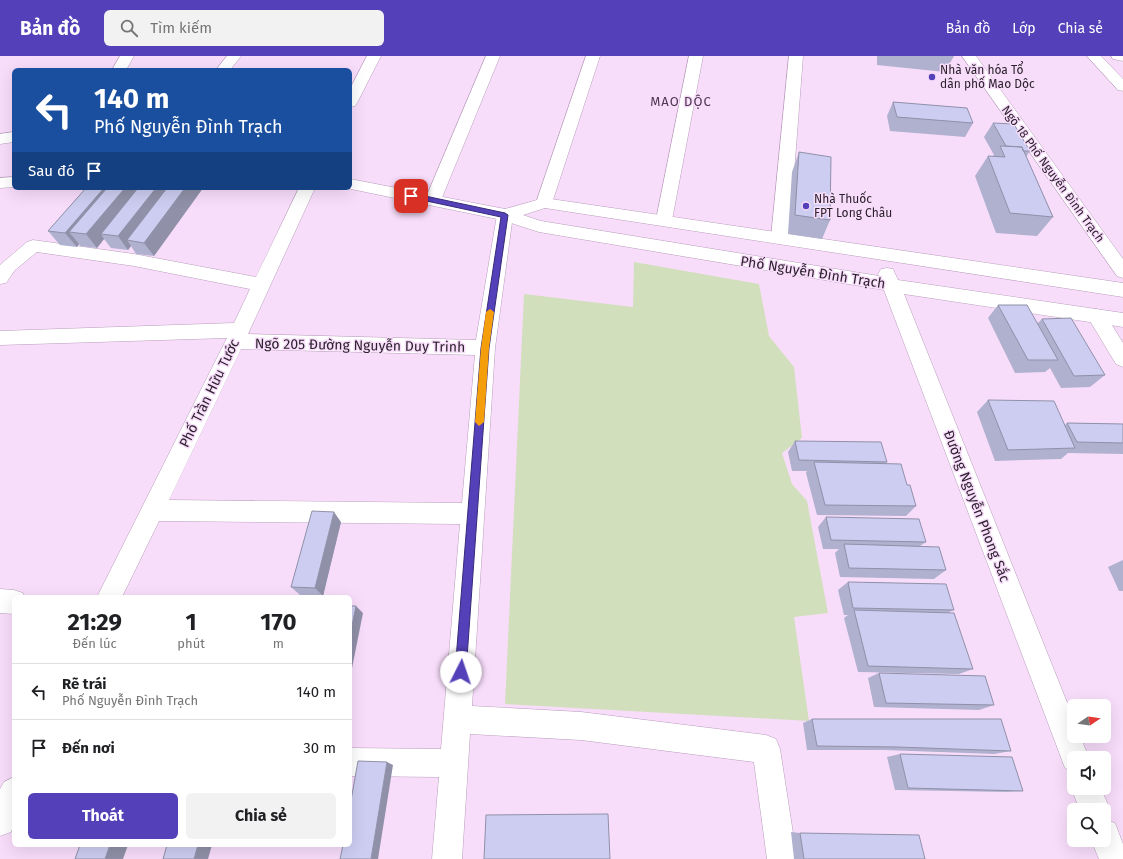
<!DOCTYPE html>
<html lang="vi">
<head>
<meta charset="utf-8">
<style>
  body { margin:0; font-family:"Fira Sans",sans-serif; background:#f2f2f2; color:#202124; height:100vh; display:flex; flex-direction:column; font-size:15px; white-space:nowrap }
  * { box-sizing:border-box; margin:0 }
  p { font-size:13px; color:#757577 }
  .icon { flex:none; width:22px; height:22px; fill:none; stroke:currentColor; stroke-width:2; stroke-linecap:round; stroke-linejoin:round }
  .map { position:relative; flex:1; overflow:hidden }
  .panel { position:absolute; left:12px; top:539px; width:340px; height:252px; display:flex; flex-direction:column; background:#fff; border-radius:6px; box-shadow:0 4px 16px #0002 }
  .panel>* { flex:none }
  .top-card { position:absolute; left:12px; top:12px; width:340px; height:122px; border-radius:6px; box-shadow:0 4px 16px #0002; background:#1a4fa0; color:#fff; overflow:hidden }
  .needle { width:26px; rotate:77deg }
  .controls { position:absolute; left:1067px; top:643px; display:grid; gap:8px }
  .controls a { display:grid; place-items:center; width:44px; height:44px; border-radius:6px; background:#fff; box-shadow:0 4px 16px #0002; font-size:20px }
  .pin { position:absolute; display:grid; place-items:center; width:34px; height:34px; color:#fff; margin:-17px; border-radius:8px; box-shadow:0 2px 6px #0006 }
  .me { position:absolute; width:44px; margin:-22px; rotate:4deg; stroke-linejoin:round; filter:drop-shadow(0 0 3px #0008) }
  .turn { display:flex; align-items:center; gap:14px; height:84px; padding:0 16px; font-size:18px }
  .turn .icon { width:52px; height:52px; stroke-width:2.5 }
  .turn b { display:block; font-size:28px; line-height:34px }
  .then { display:flex; align-items:center; height:38px; padding:0 16px; background:#0003; gap:8px; font-size:15px }
  .eta { display:flex; justify-content:space-evenly; align-items:center; height:68px; text-align:center }
  .eta b { font-size:24px; font-weight:700; line-height:28px }
  .action { display:flex; gap:8px; margin-top:auto; padding:8px 16px }
  .action a { flex:1; height:46px; border-radius:6px; background:#5441b9; color:#fff; font-size:16px; font-weight:700; line-height:46px; text-align:center }
  .action a+a { background:#f2f2f2; color:#202124 }
  ul { padding:0; list-style:none }
  li { display:flex; align-items:center; gap:12px; height:56px; padding:0 16px; border-top:1px solid #e0e0e0 }
  li div { flex:1 }
  li b { display:block; font-size:15px }
  li em { font-style:normal }
  header { display:flex; align-items:center; gap:24px; box-sizing:border-box; height:56px; padding:0 20px; background:#5441b9; color:#fff }
  header strong { font-size:19px }
  nav { display:flex; gap:22px; margin-inline-start:auto; font-size:14px }
  .search { width:280px; height:36px; background:#f2f2f2; display:flex; align-items:center; gap:10px; box-sizing:border-box; padding:0 14px; border-radius:6px; color:#757577; font-size:15px }
  .map>svg:first-child { display:block }
  .green { fill:#d2dfbc }
  .lines { fill:none; stroke-linecap:round; stroke-linejoin:round }
  .street-casing { stroke:#b79eba; stroke-width:1 }
  .secondary-casing { stroke:#b79eba; stroke-width:1 }
  .street { fill:#fff; fill-rule:evenodd }
  .secondary { fill:#fff; fill-rule:evenodd }
  .wall { fill:#b0b0cf }
  .shaded-wall { fill:#9090a9 }
  .building { fill:#cdcdf1; stroke:#9090a9 }
  .route { fill:#5441b9; stroke:#372a78 }
  .slow { fill:#f59e0b }
  .poi-dot { fill:#5441b9; stroke:#f8ddfb; stroke-width:1.5 }
  .labels { text-anchor:middle; stroke-width:3; stroke-linejoin:round; paint-order:stroke }
  .far-poi-label { font-size:12px; fill:#2c222d; stroke:#f8ddfb; text-anchor:start }
  .far-street-label { font-size:12px; fill:#2c222d; stroke:#f8ddfb }
  .far-quarter-label { font-size:13px; letter-spacing:1px; fill:#4d3850; stroke:#f8ddfb }
  .street-label { font-size:14px; fill:#2c222d; stroke:#f8ddfb }
</style>
</head>
<body>
<header>
<strong>Bản đồ</strong>
<div class="search"><svg class="icon" aria-label="search" viewBox="0 0 24 24"><circle cx="10" cy="10" r="6"/><path d="M15 15l6 6"/></svg>Tìm kiếm</div>
<nav><a>Bản đồ</a><a>Lớp</a><a>Chia sẻ</a></nav>
</header>
<div class="map">
<svg width="1123" height="803" viewBox="0 0 1123 803">
  <rect width="100%" height="100%" fill="#f8ddfb"/>
  <!-- green -->
  <path class="green" d="M634,206L759,228L769,280L794,311L802,382L782,397L792,428L807,445L828,557L794,561L809,665L505,648L524,238L633,251Z"/>
  <g class="lines">
    <!-- street casing -->
    <g class="street-casing">
      <path id="street" d="M120,0H134L126,14H112Z
        M227,0H241L230,14H216Z
        M367,0H381L357,47L355,50L350,51V33Z
        M486,0H500L441,144L439,148L433,149L427,148L425,144Z
        M586,0H600L552,147L550,151L544,152L538,151L536,147Z
        M689,0H703L672,164L670,168L664,170L658,168L656,164Z
        M789,0H803L789,182L786,186L780,188L774,186L771,182Z
        M962,0H976L1123,203V222L1117,220Z
        M1087,0H1101L1123,23V35L1118,34Z
        M1111,0H1123V5L1113,3Z
        M14,121V131L0,132V122Z
        M299,132H315L248,278L476,284L497,159L499,155L505,153L511,155L513,159L495,292L472,650L581,656L766,679L776,683L780,693L797,803H767L754,706L581,684L470,678L462,803H432L439,721L350,720V692L441,693L460,468L159,465L122,541H97L227,282L0,289V275L234,267L250,233L134,210L37,196L15,214L6,227L0,228V209L27,186L33,184L134,198L256,221ZM241,293L475,299L462,447L169,444Z
        M1096,253L1103,255L1123,287V311L1116,308L1087,260L1089,255Z
        M0,533L14,534L23,537L24,541H14V558L0,557Z
        M14,721V768L11,776L0,780V733L4,726Z"/>
    </g>
    <!-- secondary casing -->
    <g class="secondary-casing">
      <path id="secondary" d="M14,76V86L0,88V78Z
        M350,123L505,153L544,142L1123,227V241L545,152L523,159L541,165L879,220L878,218L881,213L887,212L893,213L898,224L1123,257V271L904,238L1074,664V680H1080L1089,702H1074V716L1065,712L884,234L539,176L502,164L346,132H350Z
        M1074,726V732H1101L1110,754L1106,764L1115,767L1123,788V803H1099L1091,784H1104V754H1080L1071,732Z"/>
    </g>
    <!-- street -->
    <use href="#street" class="street"/>
    <!-- secondary -->
    <use href="#secondary" class="secondary"/>
  </g>
  <!-- wall -->
  <path class="wall" d="M877,0H954L945,16L877,9Z
    M893,46L973,67L965,81L890,75L887,60Z
    M993,67L1030,95L1026,101L1053,161L1037,180L996,177L975,120L988,100H993L994,99L984,81Z
    M799,96L830,164L822,183L788,178L792,116Z
    M86,132H203L154,200L136,198L131,190L128,194L111,192L104,183L97,192L80,190L79,188L77,191L60,189L48,175Z
    M998,249L1038,267L1042,263L1105,319L1090,331L1061,332L1050,312L1045,316L1015,317L988,262Z
    M988,344L1065,369L1067,367L1123,368V398L1068,397L1061,403L995,405L977,356Z
    M795,385L887,406L885,408L907,429L916,450L906,460L817,459L806,417L807,415H792L788,396Z
    M826,461L926,486L920,490L946,514L934,523L840,521L835,497L839,493H823L818,471Z
    M341,466L323,540L300,539L291,531Z
    M1123,504V535H1119L1108,511Z
    M848,526L954,554L949,556L973,613L959,618L858,616L844,562L848,559H844L838,534Z
    M879,617L994,649L979,654L874,651L868,622Z
    M812,663L1011,695L994,698L885,694H807L803,667Z
    M900,698L1023,735L1006,736L895,734L887,701Z
    M791,776L800,777L925,803H794Z"/>
  <!-- shaded-wall -->
  <path class="shaded-wall" d="M104,132H145L101,178L104,183L97,192L86,178L69,176L79,188L77,191L65,177Z
    M156,132H175L127,184L131,190L128,194L118,180Z
    M185,132H203L154,200L144,187Z
    M334,456L341,466L323,540L315,532Z
    M356,550L363,557L350,622V580Z
    M387,706L393,709L378,803H371Z
    M110,789H128L123,803H105Z
    M198,789H212L208,803H194Z"/>
  <!-- building -->
  <path class="building" d="M893,46L967,52L973,67L897,61Z
    M993,67L1014,68L1030,95H1023L1022,91L1006,90Z
    M1000,90L1022,91L1053,161L1010,157L988,100L1005,101Z
    M799,96L831,101L830,164L795,159Z
    M86,132H104L65,177L48,175Z
    M107,132H125L86,178L69,176Z
    M138,132H156L118,180L101,178Z
    M167,132H185L144,187L127,184Z
    M998,249H1027L1058,304H1028Z
    M1071,262L1105,319L1074,320L1042,263Z
    M988,344L1054,345L1075,392L1008,394Z
    M1067,367L1123,368V387L1077,386Z
    M795,385L881,386L887,406L799,404Z
    M814,406L901,408L907,429H910L916,450L825,449Z
    M312,455L334,456L315,532L291,531Z
    M826,461L919,463L926,486L831,484Z
    M844,488L939,491L946,514L849,512Z
    M848,526L946,528L954,554L853,552Z
    M350,550H356L350,580Z
    M854,554L954,557L973,613L868,610Z
    M879,617L985,620L994,649L886,647Z
    M812,663H1001L1011,695L897,691L817,690Z
    M900,698L1012,701L1023,735L908,732Z
    M358,705L387,706L371,803H340L343,789H350V750Z
    M608,758L610,803H484L486,759Z
    M800,777L919,779L925,803H804Z
    M80,789H110L105,803H75Z
    M167,789H198L194,803H163Z"/>
  <!-- route -->
  <path class="route" d="M411,137L505,157L508,159L489,292L466,616L465,620L461,621L457,620L455,616L481,292L501,161L408,141V138Z"/>
  <!-- slow -->
  <path class="slow" d="M490,253L494,256L489,292L484,366L479,370L475,366L481,292L486,256Z"/>
  <!-- markers -->
  <g class="poi-dot">
    <circle cx="932" cy="21" r="4"/>
    <circle cx="806" cy="150" r="4"/>
  </g>
  <g class="labels">
    <!-- far-poi labels -->
    <g class="far-poi-label">
      <text x="940" y="18">Nhà văn hóa Tổ<tspan x="940" dy="14">dân phố Mao Dộc</tspan></text>
      <text x="814" y="147">Nhà Thuốc<tspan x="814" dy="14">FPT Long Châu</tspan></text>
    </g>
    <!-- far-street labels -->
    <g class="far-street-label">
      <text transform="translate(1053 118) rotate(54)" y="4">Ngõ 18 Phố Nguyễn Đình Trạch</text>
    </g>
    <!-- far-quarter labels -->
    <g class="far-quarter-label">
      <text x="681" y="50">MAO DỘC</text>
    </g>
    <!-- street labels -->
    <g class="street-label">
      <text transform="translate(813 216) rotate(9)" y="5">Phố Nguyễn Đình Trạch</text>
      <text transform="translate(360 289) rotate(1)" y="5">Ngõ 205 Đường Nguyễn Duy Trinh</text>
      <text transform="translate(209 337) rotate(-64)" y="5">Phố Trần Hữu Tước</text>
      <text transform="translate(977 450) rotate(69)" y="5">Đường Nguyễn Phong Sắc</text>
    </g>
  </g>
</svg>
<div class="controls">
<a><svg class="needle" viewBox="-14 -14 28 28"><path d="M0-13l5 13h-10z" fill="#e53935"/><path d="M0 13l5-13h-10z" fill="#757577"/></svg></a>
<a><svg class="icon" aria-label="sound" viewBox="0 0 24 24"><path d="M4 9h4l5-4v14l-5-4H4zM17 9q2 3 0 6"/></svg></a>
<a><svg class="icon" aria-label="search" viewBox="0 0 24 24"><circle cx="10" cy="10" r="6"/><path d="M15 15l6 6"/></svg></a>
</div>
<div class="pin" style="left:411px;top:140px;background:#d93025"><svg class="icon" aria-label="arrive" viewBox="0 0 24 24"><path d="M6 21V4h12l-3 4 3 4H6"/></svg></div>
<svg class="me" style="left:461px;top:616px" viewBox="-20 -20 40 40"><circle r="19" fill="#fff"/><path d="M0-13L10 11 0 6-10 11z" fill="#5441b9"/></svg>
<div class="top-card">
<div class="turn"><svg class="icon" aria-label="left" viewBox="0 0 24 24"><path d="M17 20v-9H6M10 6l-5 5 5 5"/></svg><div><b>140 m</b>Phố Nguyễn Đình Trạch</div></div>
<div class="then">Sau đó<svg class="icon" aria-label="arrive" viewBox="0 0 24 24"><path d="M6 21V4h12l-3 4 3 4H6"/></svg></div>
</div>
<section class="panel">
<div class="eta">
<div><b>21:29</b><p>Đến lúc</p></div>
<div><b>1</b><p>phút</p></div>
<div><b>170</b><p>m</p></div>
</div>
<ul>
<li><svg class="icon" aria-label="left" viewBox="0 0 24 24"><path d="M17 20v-9H6M10 6l-5 5 5 5"/></svg><div><b>Rẽ trái</b><p>Phố Nguyễn Đình Trạch</p></div><em>140 m</em></li>
<li><svg class="icon" aria-label="arrive" viewBox="0 0 24 24"><path d="M6 21V4h12l-3 4 3 4H6"/></svg><div><b>Đến nơi</b></div><em>30 m</em></li>
</ul>
<div class="action"><a>Thoát</a><a>Chia sẻ</a></div>
</section>
</div>
</body>
</html>
